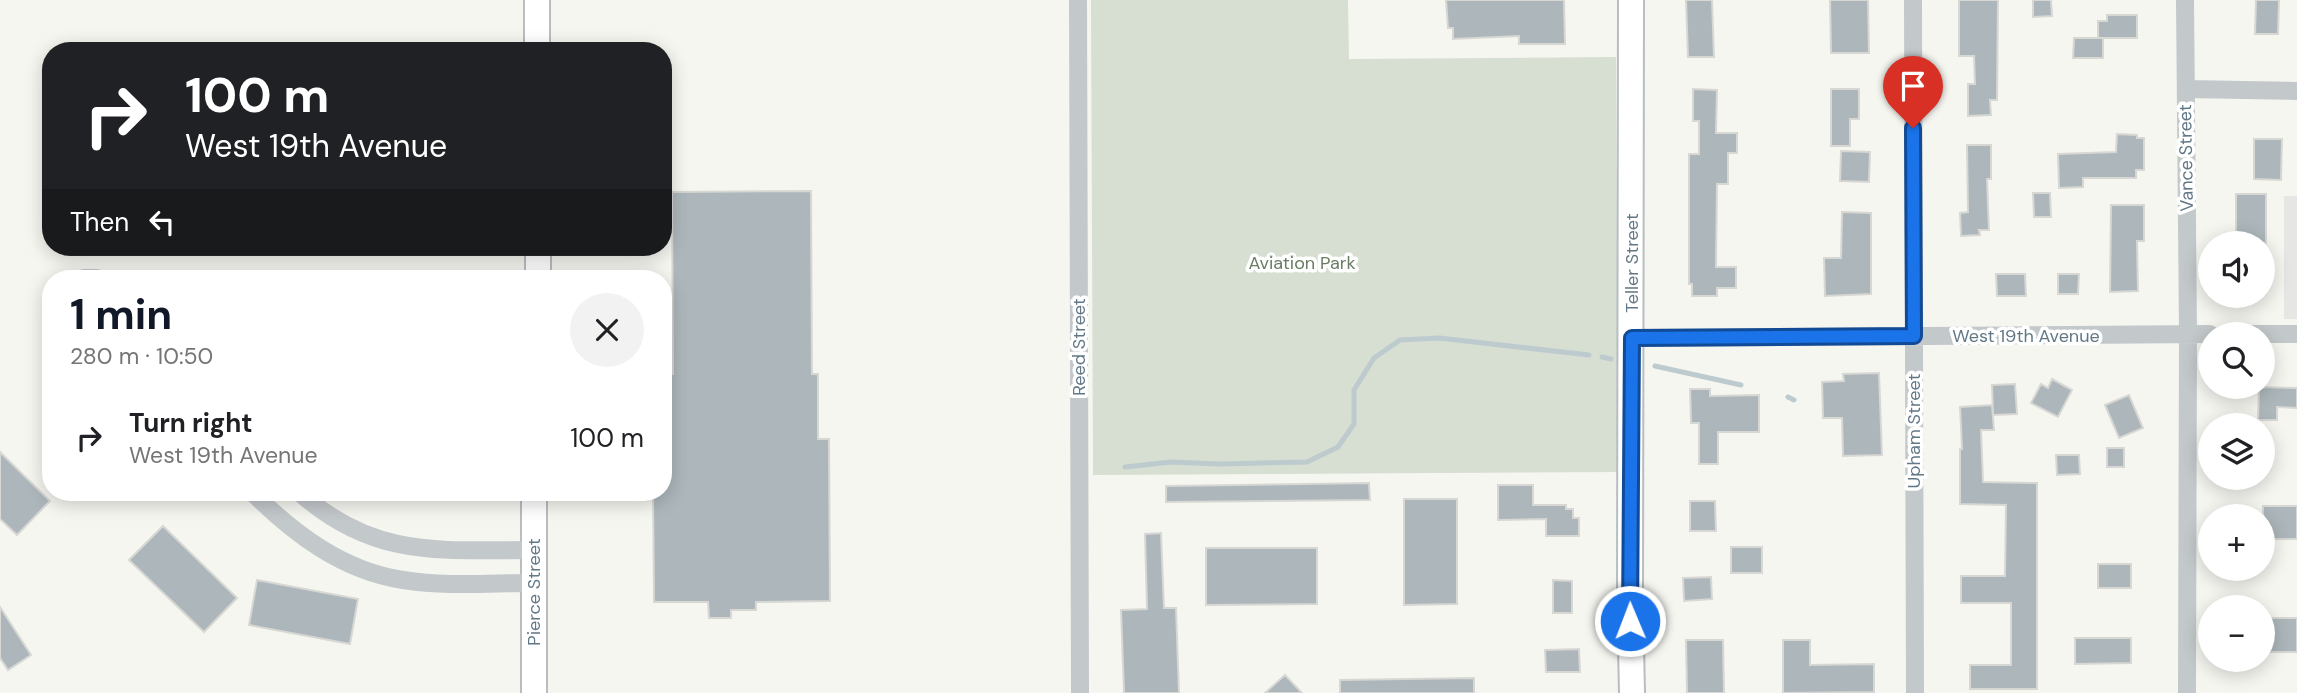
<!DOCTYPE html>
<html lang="en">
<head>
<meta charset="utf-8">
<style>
  body { margin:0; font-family:"DM Sans",sans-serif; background:#f2f2f2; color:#202124; height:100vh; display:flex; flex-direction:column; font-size:26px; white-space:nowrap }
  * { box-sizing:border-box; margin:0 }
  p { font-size:23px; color:#757577 }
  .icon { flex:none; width:38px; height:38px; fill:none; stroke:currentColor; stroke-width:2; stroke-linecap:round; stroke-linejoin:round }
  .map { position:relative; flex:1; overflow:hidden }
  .details { position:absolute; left:42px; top:270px; width:630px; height:231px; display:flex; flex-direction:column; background:#fff; border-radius:28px; box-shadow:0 4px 18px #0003 }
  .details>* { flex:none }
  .guide { position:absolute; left:42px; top:42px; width:630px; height:214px; border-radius:28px; box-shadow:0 4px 18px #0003; background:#202124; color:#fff; overflow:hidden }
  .buttons { position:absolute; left:2198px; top:231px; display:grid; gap:14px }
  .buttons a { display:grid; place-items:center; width:77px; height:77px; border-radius:50%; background:#fff; box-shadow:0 4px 18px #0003; font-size:35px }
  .pin { position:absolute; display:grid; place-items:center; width:60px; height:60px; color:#fff; margin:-72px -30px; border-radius:50% 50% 50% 0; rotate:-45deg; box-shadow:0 0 7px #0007 }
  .pin .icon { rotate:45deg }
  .me { position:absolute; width:77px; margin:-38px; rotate:359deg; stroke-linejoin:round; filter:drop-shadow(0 0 5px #0008) }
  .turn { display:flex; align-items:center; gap:24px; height:147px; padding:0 28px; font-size:32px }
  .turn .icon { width:91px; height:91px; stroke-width:2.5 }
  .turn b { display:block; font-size:49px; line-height:60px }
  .then { display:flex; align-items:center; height:66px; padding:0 28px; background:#0003; gap:14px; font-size:26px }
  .round { display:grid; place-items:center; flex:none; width:74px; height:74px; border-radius:37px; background:#f2f2f2 }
  .headline { display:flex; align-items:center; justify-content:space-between; height:119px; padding:0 28px }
  h1 { font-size:42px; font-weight:700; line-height:52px; color:#111827 }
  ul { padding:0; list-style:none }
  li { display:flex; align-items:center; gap:21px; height:98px; padding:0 28px }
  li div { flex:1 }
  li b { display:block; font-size:26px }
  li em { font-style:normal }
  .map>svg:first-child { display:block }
  .built { fill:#e6e7e5 }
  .green { fill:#d7ded2 }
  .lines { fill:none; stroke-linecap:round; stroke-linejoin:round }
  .stream { stroke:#bdcbcf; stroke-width:5 }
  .building { fill:#adb7bb; stroke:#d7d7d4; stroke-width:2 }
  .secondary-casing { stroke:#b7bdc1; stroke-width:28 }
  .street { stroke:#c3c8cb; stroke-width:18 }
  .secondary { stroke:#fff; stroke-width:24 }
  .route-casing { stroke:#114b97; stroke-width:18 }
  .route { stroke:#1a73e8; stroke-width:12 }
  .labels { text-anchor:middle; stroke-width:7; stroke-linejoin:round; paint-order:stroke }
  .street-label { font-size:18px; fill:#627886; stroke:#fff }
  .park-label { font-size:18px; fill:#687c61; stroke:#fff }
</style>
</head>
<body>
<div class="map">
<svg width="2297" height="693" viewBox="0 0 2297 693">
  <rect width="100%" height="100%" fill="#f6f6f1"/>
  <!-- built -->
  <path class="built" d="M2284,196H2297V319H2284Z"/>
  <!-- green -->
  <path class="green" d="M1091,0H1348L1349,59L1616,57L1618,472L1093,475Z"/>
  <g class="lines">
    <!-- stream -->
    <path class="stream" d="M1602,357L1611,359
      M1655,366L1741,385
      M1788,397L1794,400
      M1125,467L1171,462L1219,464L1307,462L1338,447L1354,424V390L1374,358L1400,340L1439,338L1589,355"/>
  </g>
  <!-- building -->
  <path class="building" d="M1446,0H1564L1565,44H1519V36L1453,39V28H1448Z
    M1686,0H1712L1714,57H1688Z
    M1830,0H1868L1869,53H1831Z
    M1959,0H1998L1997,100H1990L1991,115L1968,116V84H1975L1974,56H1959Z
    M2033,0H2051L2052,16L2033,17Z
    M2256,0H2279L2278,34H2255Z
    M2107,15H2137V38H2098V21H2107Z
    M2074,38H2103V58H2073Z
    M1693,89L1717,90L1716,133H1737V153H1728V184H1717L1716,267H1736V288H1717V296H1692V284H1689V154H1699V121H1693Z
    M1831,89H1859V119H1850V146H1831Z
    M2117,134L2137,135V138H2144V170H2136V178H2083V187L2059,188L2058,154L2116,152Z
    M2254,139H2282L2281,180L2254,179Z
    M1967,145H1991V179H1987L1989,230H1979L1980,235L1961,236L1960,213L1968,212Z
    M1841,151L1870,152L1869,182L1840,181Z
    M811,191L812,374H818V439H829L830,601L756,602V610H731V618H709L708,602H654L653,492H663V440H667V374H673L672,192Z
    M2033,193H2050L2051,217H2034Z
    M2236,194H2266V243H2236Z
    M2111,205H2144V241H2137L2138,291L2110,292Z
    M1842,212L1871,213V294L1825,296L1824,258H1841Z
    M1996,274H2025L2026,296H1997Z
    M2058,274H2079L2078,294H2058Z
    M1879,373L1882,455L1843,456L1842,418H1823L1822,382L1844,381L1843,374Z
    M2052,379L2072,390L2058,417L2031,403L2041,384L2048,388Z
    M2015,384L2017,414L1993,415L1992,385Z
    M2259,387L2297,388V408L2277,407V420H2258Z
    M1690,389H1710V396L1759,395V432H1718V464H1699V423H1691Z
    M2129,395L2143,428L2119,438L2105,405Z
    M1992,405L1994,430H1981L1983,482L2037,483V689H1970V665H2011V603H1961V576H2005L2006,505L1960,504V449H1962L1960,407Z
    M2107,448H2124V467H2107Z
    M0,452L50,501L17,535L0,519Z
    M2056,455H2079L2080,474L2057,475Z
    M1369,483L1370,500L1166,502V486Z
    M1498,485H1533V505H1566V509H1573V518H1579V536H1546V519L1498,520Z
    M1404,499H1457V604L1404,605Z
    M1690,501H1715L1716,531H1690Z
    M2263,506H2297V539H2263Z
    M163,526L237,598L204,632L129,560Z
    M1161,533L1164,608H1176L1179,693H1124L1121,610L1147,609L1145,534Z
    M1731,547H1762V573H1731Z
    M1206,548H1317V604L1206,605Z
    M2098,564H2131V588H2098Z
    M1711,577L1712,599L1684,601L1683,578Z
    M257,580L358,599L350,644L249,625Z
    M1553,580L1572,581V613H1553Z
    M0,607L31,655L8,670L0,658Z
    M2263,618H2297V652H2263Z
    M2075,638H2131V663L2075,664Z
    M1686,640H1723L1724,693H1687Z
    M1783,640H1810V665L1874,664V692L1783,693Z
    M1579,649L1580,672H1546L1545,650Z
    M1285,675L1302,693H1265Z
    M1474,678V693H1340V680Z"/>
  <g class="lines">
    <!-- secondary casing -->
    <g class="secondary-casing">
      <path id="secondary" d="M537,0V51
        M1631,0L1630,598L1632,693
        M538,278V247
        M534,693V492"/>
    </g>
    <!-- street -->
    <path class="street" d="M1078,0L1080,693
      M1913,0L1915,693
      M2185,0L2188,334L2187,693
      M2186,89L2297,91
      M84,278H97
      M2236,334H2297
      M1632,338L2210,334
      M252,492C294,534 343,571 403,580C446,587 490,583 533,583
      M299,492C374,559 440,550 533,550"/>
    <!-- secondary -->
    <use href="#secondary" class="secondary"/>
  </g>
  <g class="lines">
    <!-- route casing -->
    <g class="route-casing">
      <path id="route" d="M1630,621L1632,338L1914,336L1913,128"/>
    </g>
    <!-- route -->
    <use href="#route" class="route"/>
  </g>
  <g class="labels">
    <!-- street labels -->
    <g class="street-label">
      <text transform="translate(2186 158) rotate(-91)" y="6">Vance Street</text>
      <text transform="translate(1632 263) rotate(-90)" y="6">Teller Street</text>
      <text x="2026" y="342">West 19th Avenue</text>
      <text transform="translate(1079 347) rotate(-90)" y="6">Reed Street</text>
      <text transform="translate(1914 431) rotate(-90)" y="6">Upham Street</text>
      <text transform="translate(534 592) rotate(-90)" y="6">Pierce Street</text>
    </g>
    <!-- park labels -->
    <g class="park-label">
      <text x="1302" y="269">Aviation Park</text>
    </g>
  </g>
</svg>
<div class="buttons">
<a><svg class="icon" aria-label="sound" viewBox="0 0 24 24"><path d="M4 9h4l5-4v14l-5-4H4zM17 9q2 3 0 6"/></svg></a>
<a><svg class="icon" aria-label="search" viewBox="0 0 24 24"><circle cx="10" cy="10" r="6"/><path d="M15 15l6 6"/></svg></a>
<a><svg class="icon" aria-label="layers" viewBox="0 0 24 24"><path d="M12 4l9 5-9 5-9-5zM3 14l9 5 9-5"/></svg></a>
<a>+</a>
<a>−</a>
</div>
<div class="pin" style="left:1913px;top:128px;background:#d93025"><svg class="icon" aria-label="arrive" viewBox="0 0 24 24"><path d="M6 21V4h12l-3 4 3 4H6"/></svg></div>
<svg class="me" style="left:1630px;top:621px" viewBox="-20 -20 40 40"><circle r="17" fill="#1a73e8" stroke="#fff" stroke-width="3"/><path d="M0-11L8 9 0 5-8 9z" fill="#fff"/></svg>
<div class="guide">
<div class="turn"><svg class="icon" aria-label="right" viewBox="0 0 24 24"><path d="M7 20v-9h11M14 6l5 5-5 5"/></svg><div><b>100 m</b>West 19th Avenue</div></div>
<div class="then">Then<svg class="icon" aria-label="left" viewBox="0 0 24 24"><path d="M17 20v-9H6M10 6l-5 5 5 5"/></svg></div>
</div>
<section class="details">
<div class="headline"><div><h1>1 min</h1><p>280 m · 10:50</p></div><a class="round"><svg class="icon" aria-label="close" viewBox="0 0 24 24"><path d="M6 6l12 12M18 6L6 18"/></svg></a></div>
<ul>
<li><svg class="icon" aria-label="right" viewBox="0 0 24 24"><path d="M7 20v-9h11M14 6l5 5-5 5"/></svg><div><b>Turn right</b><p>West 19th Avenue</p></div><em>100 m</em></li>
</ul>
</section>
</div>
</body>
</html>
